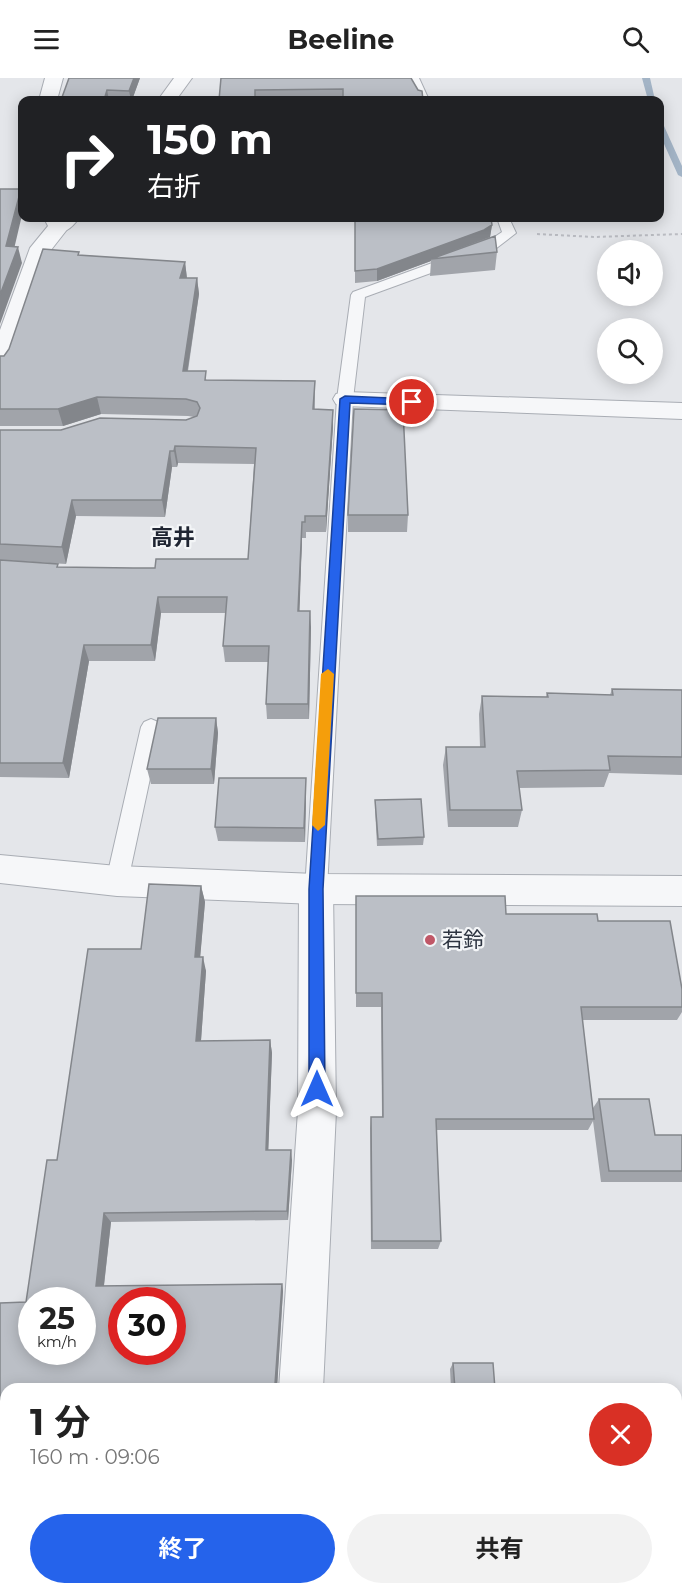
<!DOCTYPE html>
<html lang="ja">
<head>
<meta charset="utf-8">
<style>
  body { margin:0; font-family:Montserrat,"Noto Sans JP",sans-serif; background:#f2f2f2; color:#222; height:100vh; display:flex; flex-direction:column; font-size:22px; white-space:nowrap }
  * { box-sizing:border-box; margin:0 }
  p { font-size:20px; color:#767676 }
  .icon { flex:none; width:33px; height:33px; fill:none; stroke:currentColor; stroke-width:2; stroke-linecap:round; stroke-linejoin:round }
  .map { position:relative; flex:1; overflow:hidden }
  .drawer { position:absolute; left:0px; top:1305px; width:682px; height:212px; display:flex; flex-direction:column; background:#fff; border-radius:18px 18px 0 0; box-shadow:0 3px 15px #0003 }
  .drawer>* { flex:none }
  .banner { position:absolute; left:18px; top:18px; width:646px; height:126px; border-radius:12px; box-shadow:0 3px 15px #0003; background:#202124; color:#fff; overflow:hidden }
  .controls { position:absolute; left:597px; top:162px; display:grid; gap:12px }
  .controls a { display:grid; place-items:center; width:66px; height:66px; border-radius:50%; background:#fff; box-shadow:0 3px 15px #0003; font-size:30px }
  .speed { position:absolute; left:18px; top:1209px; display:flex; gap:12px; font-size:30px; font-weight:700; text-align:center }
  .speed>* { display:grid; place-content:center; width:78px; height:78px; border-radius:50%; background:#fff; box-shadow:0 3px 15px #0003; line-height:1 }
  .speed small { font-size:15px; font-weight:400 }
  .speed .limit { border:9px solid #d22; background:#fff; color:#111 }
  .pin { position:absolute; display:grid; place-items:center; width:51px; height:51px; color:#fff; margin:-26px; border:3px solid #fff; border-radius:50%; box-shadow:0 2px 6px #0007 }
  .me { position:absolute; width:66px; margin:-33px; rotate:0deg; stroke-linejoin:round; filter:drop-shadow(0 0 4px #0008) }
  .turn { display:flex; align-items:center; gap:21px; height:126px; padding:0 30px; font-size:27px }
  .turn .icon { width:78px; height:78px; stroke-width:2.5 }
  .turn b { display:block; font-size:42px; line-height:51px }
  .round { display:grid; place-items:center; flex:none; width:63px; height:63px; border-radius:32px; background:#f2f2f2 }
  .summary { display:flex; align-items:center; justify-content:space-between; height:102px; padding:0 30px }
  h1 { font-size:36px; font-weight:700; line-height:45px }
  .primary-button { display:flex; gap:12px; margin-top:auto; padding:12px 30px }
  .primary-button a { flex:1; height:69px; border-radius:36px; background:#2563eb; color:#fff; font-size:24px; font-weight:700; line-height:69px; text-align:center }
  .primary-button a+a { background:#f2f2f2; color:#222 }
  header { display:flex; justify-content:space-between; align-items:center; height:78px; padding:0 30px; background:#fff; font-size:27px; font-weight:700 }
  .map>svg:first-child { display:block }
  .lines { fill:none; stroke-linecap:round; stroke-linejoin:round }
  .stream { fill:#a3b4c6; fill-rule:evenodd }
  .service-casing { stroke:#a9adb4; stroke-width:2 }
  .minor-casing { stroke:#a9adb4; stroke-width:2 }
  .tertiary-casing { stroke:#a9adb4; stroke-width:2 }
  .path { stroke:#babcc2; stroke-width:2; stroke-dasharray:3 3; stroke-linecap:butt }
  .service { fill:#f6f7f9; fill-rule:evenodd }
  .minor { fill:#f6f7f9; fill-rule:evenodd }
  .tertiary { fill:#f6f7f9; fill-rule:evenodd }
  .wall { fill:#a1a4aa }
  .shaded-wall { fill:#83868b }
  .building { fill:#bbbfc6; stroke:#83868b; stroke-width:1.5; fill-rule:evenodd }
  .route { fill:#2563eb; stroke:#184099; stroke-width:1.5 }
  .slow { fill:#f59e0b }
  .poi-dot { fill:#c05767; stroke:#f3f5f7; stroke-width:2 }
  .labels { text-anchor:middle; stroke-width:4.5; stroke-linejoin:round; paint-order:stroke }
  .poi-label { font-size:21px; fill:#2d3441; stroke:#f3f5f7; text-anchor:start }
  .neighbourhood-label { font-size:22px; font-weight:bold; fill:#1f2532; stroke:#f3f5f7 }
</style>
</head>
<body>
<header><svg class="icon" aria-label="menu" viewBox="0 0 24 24"><path d="M4 6h16M4 12h16M4 18h16"/></svg>Beeline<svg class="icon" aria-label="search" viewBox="0 0 24 24"><circle cx="10" cy="10" r="6"/><path d="M15 15l6 6"/></svg></header>
<div class="map">
<svg width="682" height="1516" viewBox="0 0 682 1516">
  <rect width="100%" height="100%" fill="#e4e6ea"/>
  <g class="lines">
    <!-- stream -->
    <path class="stream" d="M642,0H650L655,22H648Z
      M660,46L664,48L682,88V99L678,97L660,57Z"/>
    <!-- service casing -->
    <g class="service-casing">
      <path id="service" d="M407,0H419L429,22H419Z
        M497,140H509L516,155L494,172L365,219L353,321L327,811L324,818L316,820L308,818L305,811L337,321L351,217L353,214L484,166L502,154Z
        M151,641L158,644L161,649L128,803L125,810L117,812L109,810L106,803L141,649L144,644Z"/>
    </g>
    <!-- minor casing -->
    <g class="minor-casing">
      <path id="minor" d="M45,0H63L57,22H39Z
        M44,140H64L69,149L51,172L39,201L12,287L8,292L0,294V252L30,170L48,148Z
        M345,314L682,325V341L345,328L336,326L333,321L336,316Z
        M316,796L328,801L333,811L336,1033L323,1311H279L298,1033L299,811L304,801Z
        M265,1510H313L312,1516H264Z"/>
    </g>
    <!-- tertiary casing -->
    <g class="tertiary-casing">
      <path id="tertiary" d="M174,0H192L176,22H158Z
        M57,140H79C72,150 64,157 52,153L49,149Z
        M0,777L117,788L316,796L682,798V828L316,826L117,818L0,805Z"/>
    </g>
    <!-- path -->
    <path class="path" d="M537,156L594,159L682,156"/>
    <!-- service -->
    <use href="#service" class="service"/>
    <!-- minor -->
    <use href="#minor" class="minor"/>
    <!-- tertiary -->
    <use href="#tertiary" class="tertiary"/>
  </g>
  <!-- wall -->
  <path class="wall" d="M69,0H140L132,22H61Z
    M221,0H411L423,22H219Z
    M355,140L492,147L490,159L497,174L495,192L430,198L431,183L377,203L355,205Z
    M80,177L185,184L187,200H197L199,216L188,293L207,302L315,303V331L333,332V348L326,454H306V460H302L299,533L311,549L309,641H267L266,626L268,584H225L223,568L226,535H161L155,583H89L69,700L0,699V482L59,489L133,490H155L248,481L254,386L178,385L177,389H172L165,439L76,438L66,486L0,482V352H61L186,342L194,339L188,338L101,336L63,348H0V278H4L9,271Z
    M348,437H408L407,454H348Z
    M612,611L682,612V697L609,695L604,709L519,710L522,732L518,749H448L443,687L446,669H480L479,636L482,618L546,619L547,615L610,617Z
    M216,640L218,655L214,706H151L147,691Z
    M306,715L305,764L218,763L215,749Z
    M375,722L424,759L423,767L377,768L375,730Z
    M201,808L205,824L200,879L206,893L201,963L270,962L272,975L268,1072L292,1082L288,1142L111,1144L104,1208L282,1206L283,1213L277,1307L280,1309L281,1311H6V1330L0,1331V1225L26,1224L57,1082L141,871Z
    M356,818L506,836L598,843L682,911V934L677,942H582L593,1030L599,1021L655,1057H682V1104H601L593,1043L588,1052H436L441,1163L438,1171H371L370,1050L371,1039H382L381,929H356Z
    M453,1285L495,1311H451L450,1291Z"/>
  <!-- shaded-wall -->
  <path class="shaded-wall" d="M134,0H140L132,22H131L129,13Z
    M107,12L109,22H104Z
    M21,111L22,116V137L11,184L6,168Z
    M492,147L490,159L431,181V183L377,203V191Z
    M18,169L22,185L0,246V217Z
    M185,184L187,201L180,200Z
    M197,200L199,216L185,309L183,293Z
    M97,319L101,336L63,348L58,331Z
    M333,332V348L326,454V438Z
    M175,368L178,385L177,389L174,373Z
    M170,373L172,389L165,439L162,422Z
    M72,422L76,438L66,486L62,469Z
    M302,444V460L299,549L298,533Z
    M158,519L161,535L155,583L151,567Z
    M310,533L311,549L309,641L308,626Z
    M84,567L89,583L69,700L63,685Z
    M216,640L218,655L214,706L211,691Z
    M306,700V715L305,764L304,750Z
    M201,808L205,824L199,893L195,879Z
    M203,879L206,893L200,976L196,963Z
    M270,962L272,975L268,1082L266,1072Z
    M291,1072L292,1082L288,1142L287,1133Z
    M104,1135L111,1144L103,1215L96,1208Z
    M282,1206L283,1213L277,1311L275,1306Z"/>
  <!-- building -->
  <path class="building" d="M69,0H134L129,13L107,12L104,22H61Z
    M221,0H411L418,12L422,13L423,22H343V11L255,12V22H219Z
    M0,111H21L6,168L18,169L0,217Z
    M355,140H491L492,147L484,152L377,191L355,193Z
    M495,158L497,174L431,181Z
    M43,171L79,174L78,177L185,184L180,200H197L183,293H206L205,302L315,303L313,331L333,332L326,438H305V444H302L298,533H310L308,626H266L269,568H223L227,519H158L151,567H84L63,685H0V482L58,486L57,489L133,490H155L156,481H248L256,370L175,368L174,373H170L162,422H72L62,469L0,466V352H61L100,340L186,342L197,338L200,330L197,324L186,321L97,319L58,331H0V278H4L9,271Z
    M354,331L403,332L408,437H348Z
    M612,611L682,612V679L608,678L610,692L517,693L522,732H450L446,669H485L482,618L548,619L547,615L613,617Z
    M158,640H216L211,691H147Z
    M219,700H306L304,750L215,749Z
    M421,721L424,759L378,761L375,722Z
    M149,806L201,808L195,879H203L196,963L270,962L266,1072H291L287,1133L104,1135L96,1208L282,1206L275,1306L280,1309V1311H6V1327H0V1225L26,1224L47,1082H57L88,871H141ZM32,1222H82V1274H32ZM122,1222H172V1274H122Z
    M356,818H505L506,836H597L598,843H670L682,911V929H581L594,1041H436L441,1163H372L371,1039H383L382,915H356Z
    M599,1021H649L655,1057H682V1093H609Z
    M453,1285H493L495,1311H455Z
    M676,1407H682V1502H676Z
    M0,1441H6V1510H262L260,1516H0Z
    M313,1510H396V1516H313L314,1512Z"/>
  <!-- route -->
  <path class="route" d="M345,318L412,321L418,324L412,327L350,325L323,811L325,1011L323,1016L317,1018L312,1016L309,1011V811L340,321Z"/>
  <!-- slow -->
  <path class="slow" d="M328,591L334,596L325,747L318,753L312,747L321,596Z"/>
  <!-- markers -->
  <circle class="poi-dot" cx="430" cy="862" r="6"/>
  <g class="labels">
    <!-- poi labels -->
    <g class="poi-label">
      <text x="442" y="869">若鈴</text>
    </g>
    <!-- neighbourhood labels -->
    <g class="neighbourhood-label">
      <text x="173" y="467">高井</text>
    </g>
  </g>
</svg>
<div class="controls">
<a><svg class="icon" aria-label="sound" viewBox="0 0 24 24"><path d="M4 9h4l5-4v14l-5-4H4zM17 9q2 3 0 6"/></svg></a>
<a><svg class="icon" aria-label="search" viewBox="0 0 24 24"><circle cx="10" cy="10" r="6"/><path d="M15 15l6 6"/></svg></a>
</div>
<div class="speed"><div>25<small>km/h</small></div><div class="limit">30</div></div>
<div class="pin" style="left:412px;top:324px;background:#d93025"><svg class="icon" aria-label="arrive" viewBox="0 0 24 24"><path d="M6 21V4h12l-3 4 3 4H6"/></svg></div>
<svg class="me" style="left:317px;top:1011px" viewBox="-20 -20 40 40"><path d="M0-17L14 15 0 8-14 15z" fill="#2563eb" stroke="#fff" stroke-width="4"/></svg>
<div class="banner">
<div class="turn"><svg class="icon" aria-label="right" viewBox="0 0 24 24"><path d="M7 20v-9h11M14 6l5 5-5 5"/></svg><div><b>150 m</b>右折</div></div>
</div>
<section class="drawer">
<div class="summary"><div><h1>1 分</h1><p>160 m · 09:06</p></div><a class="round" style="background:#d93025;color:#fff"><svg class="icon" aria-label="close" viewBox="0 0 24 24"><path d="M6 6l12 12M18 6L6 18"/></svg></a></div>
<div class="primary-button"><a>終了</a><a>共有</a></div>
</section>
</div>
</body>
</html>
